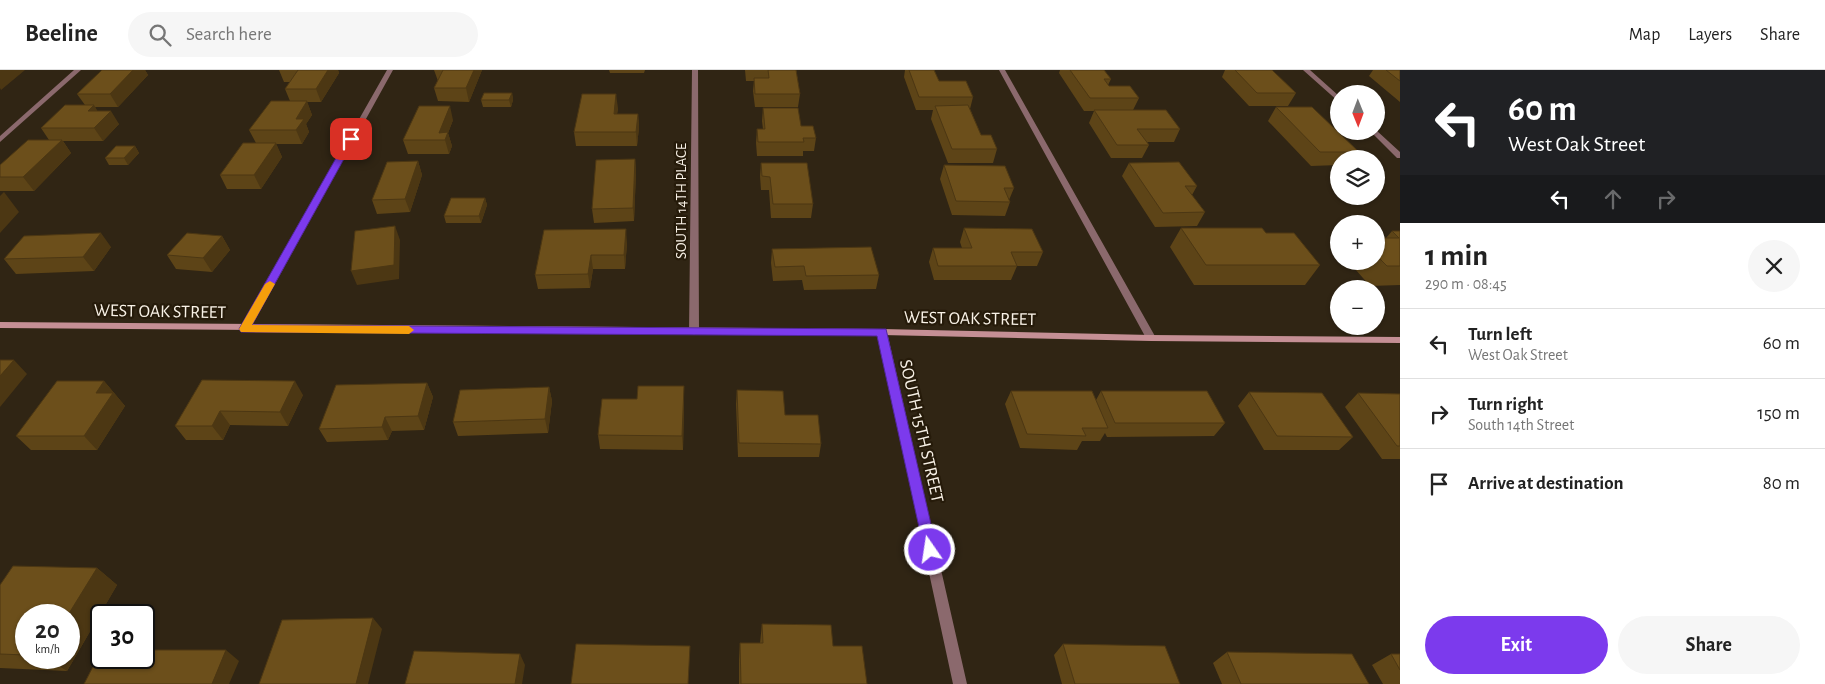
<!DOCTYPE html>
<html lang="en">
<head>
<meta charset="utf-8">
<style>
  body { margin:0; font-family:"Alegreya Sans",sans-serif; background:#f6f6f6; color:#222; height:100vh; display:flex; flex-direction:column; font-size:19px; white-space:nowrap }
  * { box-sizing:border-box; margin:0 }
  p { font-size:16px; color:#767676 }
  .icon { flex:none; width:28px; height:28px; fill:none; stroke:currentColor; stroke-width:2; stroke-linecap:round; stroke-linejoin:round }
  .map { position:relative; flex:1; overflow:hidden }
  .details { display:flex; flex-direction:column; background:#fff; width:425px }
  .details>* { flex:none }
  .guide { background:#202124; color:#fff; overflow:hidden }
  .needle { width:32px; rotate:179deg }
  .fabs { position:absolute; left:1330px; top:15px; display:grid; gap:10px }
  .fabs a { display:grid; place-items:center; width:55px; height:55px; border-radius:50%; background:#fff; box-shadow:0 1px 4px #0004; font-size:25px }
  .speed { position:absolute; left:15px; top:534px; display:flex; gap:10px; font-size:25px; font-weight:700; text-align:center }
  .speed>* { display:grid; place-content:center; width:65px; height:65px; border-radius:50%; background:#fff; box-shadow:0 1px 4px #0004; line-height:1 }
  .speed small { font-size:12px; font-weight:400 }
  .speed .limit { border:2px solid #111; border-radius:8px; background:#fff; color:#111 }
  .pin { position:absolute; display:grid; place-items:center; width:42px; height:42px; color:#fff; margin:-21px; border-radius:10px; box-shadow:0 2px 8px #0006 }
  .me { position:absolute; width:55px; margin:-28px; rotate:347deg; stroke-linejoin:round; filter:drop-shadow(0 0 4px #0008) }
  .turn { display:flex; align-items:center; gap:18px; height:105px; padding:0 25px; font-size:22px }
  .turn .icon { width:65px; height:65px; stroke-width:2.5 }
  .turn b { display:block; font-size:35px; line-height:42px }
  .lanes { display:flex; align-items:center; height:48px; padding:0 25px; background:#0003; justify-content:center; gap:25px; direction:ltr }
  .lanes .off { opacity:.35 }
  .round { display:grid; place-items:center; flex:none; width:52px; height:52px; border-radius:26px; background:#f6f6f6 }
  .summary { display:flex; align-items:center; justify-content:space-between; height:85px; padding:0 25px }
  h1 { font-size:30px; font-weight:700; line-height:38px }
  .button { display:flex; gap:10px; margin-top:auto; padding:10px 25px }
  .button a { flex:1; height:58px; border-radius:30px; background:#7c3aed; color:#fff; font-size:20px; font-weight:700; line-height:58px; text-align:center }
  .button a+a { background:#f6f6f6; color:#222 }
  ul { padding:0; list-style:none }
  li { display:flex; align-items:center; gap:15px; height:70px; padding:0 25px; border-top:1px solid #e0e0e0 }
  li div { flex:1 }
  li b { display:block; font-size:19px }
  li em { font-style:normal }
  header { display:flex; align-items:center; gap:30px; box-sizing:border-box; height:70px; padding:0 25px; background:#fff; border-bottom:1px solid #e0e0e0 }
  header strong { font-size:24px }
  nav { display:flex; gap:28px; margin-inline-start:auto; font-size:18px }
  .search { width:350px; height:45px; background:#f6f6f6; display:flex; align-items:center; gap:12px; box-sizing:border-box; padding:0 18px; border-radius:28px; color:#767676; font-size:19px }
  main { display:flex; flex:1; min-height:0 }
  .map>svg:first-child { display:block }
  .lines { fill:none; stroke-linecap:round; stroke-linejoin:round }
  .street { fill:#8b696d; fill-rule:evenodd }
  .secondary { fill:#c58f95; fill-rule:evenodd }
  .wall { fill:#5d4417; fill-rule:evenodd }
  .shaded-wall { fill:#4c3713 }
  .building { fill:#6c4f1b; stroke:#4c3713 }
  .route { fill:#7c3aed; stroke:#51269a }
  .slow { fill:#f59e0b }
  .labels { text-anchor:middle; stroke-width:4.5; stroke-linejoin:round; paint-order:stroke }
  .far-street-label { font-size:15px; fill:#f9f2e7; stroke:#261b0a }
  .street-label { font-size:18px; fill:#f9f2e7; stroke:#261b0a }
</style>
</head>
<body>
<header>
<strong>Beeline</strong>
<div class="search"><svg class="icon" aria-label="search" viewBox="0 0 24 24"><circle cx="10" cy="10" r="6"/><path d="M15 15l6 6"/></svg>Search here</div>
<nav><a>Map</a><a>Layers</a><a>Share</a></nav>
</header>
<main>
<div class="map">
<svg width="1400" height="614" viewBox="0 0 1400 614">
  <rect width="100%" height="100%" fill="#302514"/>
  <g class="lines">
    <!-- street -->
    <path class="street" d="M74,0H81L0,72V66Z
      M387,0H393L250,259L248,261H242L240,259Z
      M692,0H698L699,262L694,265L689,262Z
      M999,0H1005L1156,268L1154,270H1148L1146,268Z
      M1303,0H1310L1339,26V32Z
      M1376,60L1400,82V88H1397L1370,61Z
      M882,259L887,262L967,614H953L877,262Z"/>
    <!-- secondary -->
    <path class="secondary" d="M0,252L882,259L1151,265L1400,267V273L1151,271L882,265L0,258Z"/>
  </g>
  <!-- wall -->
  <path class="wall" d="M102,0H145L148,5L118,37H95L97,41L119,54L103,71H63L71,83L34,121H0V95L49,70L41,58L85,35L77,24Z
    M279,0H338L339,3L321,32H307L312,45L306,54L309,62L302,74H276L282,87L261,119H227L220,105L256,73L249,60L290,31L285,19L291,12H284Z
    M434,0H482L469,32L438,31L434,18L438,11Z
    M609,0H645L644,3H610Z
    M745,0H796L800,24L798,37H755L753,21L754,11H746Z
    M905,0H934L939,11L973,27L970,39L981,65L997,79L993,93H948L931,49L933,40H916L904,7Z
    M1060,0H1104L1111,9L1108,15L1109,16L1139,28L1133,40L1180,59L1174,72H1147L1149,75L1142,88H1111L1089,53L1094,41H1084L1059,3Z
    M1225,0H1272L1296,23L1288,36H1249L1222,7Z
    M1373,0H1400V32L1369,6Z
    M512,23L513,30L511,37H483L481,30Z
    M1276,37L1359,82L1354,89H1339V95L1311,96L1268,51Z
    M618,38L617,44H638L639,57L637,76H576L574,62Z
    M763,38L801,56L816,68L814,81H803V86H757L756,73L757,59H763L762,51Z
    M453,50L448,63L452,76L449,84H408L403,70Z
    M135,76L139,83L128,95H109L105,88Z
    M635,89L636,102L634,151L594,153L592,139Z
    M418,91L422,105L410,142L377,144L372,130Z
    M761,93L813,134L811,148H771L769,120H761L760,106Z
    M1129,93L1197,116L1192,125L1205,142L1197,156L1155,157L1122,106Z
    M944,95L1014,118L1009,130L1010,132L1005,146L952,145L940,109Z
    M485,128L487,135L481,153H446L444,146Z
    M964,158L1043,182L1037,196H1017L1011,210H934L929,192L933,178H962L960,172Z
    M1181,158L1266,163L1320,195L1305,215H1194L1170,177Z
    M1392,161H1400V215L1370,216L1348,191H1376V168H1386Z
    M222,166L230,180L212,202L176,199L167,185Z
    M627,173L625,199H593L590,218L538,219L535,205Z
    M111,177L94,201L16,204L4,189Z
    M772,179L879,205L876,219L804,220L802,210L773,211L771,193Z
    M202,310L303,325L288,356L230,355L223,370H186L175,356Z
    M104,311L125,336L97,380H31L16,366Z
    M427,313L433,327L424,360L392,361L388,370L327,372L319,359Z
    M549,317L552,331L548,363L458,366L453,352Z
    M737,320L785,345L821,374L819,387H738L736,334Z
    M1011,321L1096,330L1101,321L1225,353L1214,366L1107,367L1105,363L1100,371H1082L1077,380L1020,378L1005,334Z
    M1249,322L1353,367L1339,380H1264L1238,336Z
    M1358,323L1400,324V389H1382L1345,337Z
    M684,330L683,380L600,379L598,365Z
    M97,498L117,515L67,601L0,598V515ZM26,545L69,588H26Z
    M762,554L833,576L867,614H739V589L740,573H760Z
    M1063,574L1180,614H1062L1054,585Z
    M1227,582L1369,614H1222L1213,593Z
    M1391,584H1400V614H1383L1372,595Z"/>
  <!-- shaded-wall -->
  <path class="shaded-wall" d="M0,0H25L1,20L0,18Z
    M133,0H145L148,5L118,37L110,24Z
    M328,0H338L339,3L321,32L316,19Z
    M474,0H482L469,32L466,18Z
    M512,23L513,30L511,37L509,30Z
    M616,24L618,38L615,57L614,44Z
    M307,31L312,45L306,54L309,62L302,74L296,60V49Z
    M94,35L102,49L88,41Z
    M450,36L453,50L448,63L452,76L449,84L445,70L439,63Z
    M111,41L119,54L103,71L94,58Z
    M638,44L639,57L637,76L636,62Z
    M62,70L71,83L34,121L23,107Z
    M276,73L282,87L261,119L254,105Z
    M135,76L139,83L128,95L124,88Z
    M635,89L636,102L634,151L633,138Z
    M418,91L422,105L410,142L405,129Z
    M4,122L19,142L0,163V126Z
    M485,128L487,135L481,153L479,146Z
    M395,156L400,170L399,209L357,215L351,201Z
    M626,159L627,173L625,199L624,185Z
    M101,163L111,177L94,201L83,187Z
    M222,166L230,180L212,202L203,188Z
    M591,185L593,199L590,218L588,204Z
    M14,290L27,304L0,337V306Z
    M104,311L125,336L97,380L84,366L96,323Z
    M295,311L303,325L288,356L280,342Z
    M427,313L433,327L424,360L418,346Z
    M684,316V330L683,380L682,366Z
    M549,317L552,331L548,363L545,349Z
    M220,341L230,355L223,370L212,356Z
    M385,347L392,361L388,370L382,357Z
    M97,498L117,515L67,601L46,588H69L68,545Z
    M373,548L382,559L368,614H356Z
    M226,580L239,591L229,614H212Z
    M520,584L525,595L522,614H515Z"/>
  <!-- building -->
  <path class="building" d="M102,0H133L110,24H77Z
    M298,0H328L316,19H285Z
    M443,0H474L466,18H434Z
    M768,0H796L800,24H755L754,8H769Z
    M909,0H934L939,11H966L973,27H919Z
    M1070,0H1104L1111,9H1104L1109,16H1130L1139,28H1090Z
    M1235,0H1272L1296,23H1257Z
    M1386,0H1400V11Z
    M484,23H512L509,30H481Z
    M582,24H616L614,44H638L636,62H574Z
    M271,31H307L296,49H304L296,60H249Z
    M65,35H94L88,41H111L94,58H41Z
    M968,35L981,65H991L997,79H952L935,36Z
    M419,36H450L439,63L448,62L445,70H403Z
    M1276,37H1312L1359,82H1320Z
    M763,38H798L801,56H813L816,68H803L804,72H758L757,59H765Z
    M1094,40H1166L1180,59H1137L1149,75H1117Z
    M28,70H62L23,107H0V95Z
    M243,73H276L254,105H220Z
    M116,76H135L124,88H105Z
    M635,89L633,138L592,139L596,90Z
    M418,91L405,129L372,130L387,92Z
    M1179,92L1197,116H1185L1205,142L1163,143L1129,93Z
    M761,93H807L813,134H773L770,107L762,106Z
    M944,95L1005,96L1014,118H1004L1010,132L956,131Z
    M451,128H485L479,146H444Z
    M395,156L394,195L351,201L355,161Z
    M964,158L1032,159L1043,182H1011L1017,196H938L933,178H972Z
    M1181,158H1262L1266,163H1294L1320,195H1206Z
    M626,159L624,185H591L588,204L535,205L544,160Z
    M1392,161H1400V196H1387L1376,185V168H1399Z
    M101,163L83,187L4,189L24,166Z
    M187,163L222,166L203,188L167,185Z
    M871,177L879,205L806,206L804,196L775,197L772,179Z
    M0,290H14L0,306Z
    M202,310L295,311L280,342L220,341L212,356H175Z
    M57,311H104L96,323H113L84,366H16Z
    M427,313L418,346L385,347L382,357L319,359L336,315Z
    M638,316H684L682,366L598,365L602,329H637Z
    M549,317L545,349L453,352L460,320Z
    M737,320L783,321L785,345H818L821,374L739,373Z
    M1011,321H1092L1108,358H1082L1086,366L1027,364Z
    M1101,321H1207L1225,353H1115Z
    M1249,322L1322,323L1353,367L1277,366Z
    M1358,323L1400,324V376H1397Z
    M13,496L97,498L68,545H26V585L0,584V515Z
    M373,548L356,614H259L282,550Z
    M762,554L831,555L833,576H862L867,614H741L740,573H763Z
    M576,574L690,576L688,614H571Z
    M1063,574L1165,576L1180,614H1075Z
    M144,580H226L212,614H84L101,581V588H144Z
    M414,581L520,584L515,614H405Z
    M1227,582L1352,584L1369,614H1241Z
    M1391,584H1400V600Z"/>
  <!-- route -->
  <path class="route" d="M348,67L355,69L252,255L886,259L937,480L935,484L930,486L926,484L924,480L877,266L241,262L239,259Z"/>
  <!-- slow -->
  <path class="slow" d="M270,211L275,214L252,255L409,256L414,260L409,264L241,262L239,259L265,214Z"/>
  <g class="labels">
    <!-- far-street labels -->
    <g class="far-street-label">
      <text transform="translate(681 131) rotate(-90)" y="5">SOUTH 14TH PLACE</text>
    </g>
    <!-- street labels -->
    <g class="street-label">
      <text transform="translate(160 241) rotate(1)" y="6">WEST OAK STREET</text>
      <text transform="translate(970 248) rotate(1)" y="6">WEST OAK STREET</text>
      <text transform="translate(922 361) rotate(77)" y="6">SOUTH 15TH STREET</text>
    </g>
  </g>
</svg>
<div class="fabs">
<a><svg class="needle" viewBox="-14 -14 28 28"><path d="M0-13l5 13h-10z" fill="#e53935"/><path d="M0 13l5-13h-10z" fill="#767676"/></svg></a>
<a><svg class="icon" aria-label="layers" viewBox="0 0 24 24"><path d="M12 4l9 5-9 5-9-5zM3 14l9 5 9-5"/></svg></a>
<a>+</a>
<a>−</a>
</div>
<div class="speed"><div>20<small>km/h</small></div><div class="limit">30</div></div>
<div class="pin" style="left:351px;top:69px;background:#d93025"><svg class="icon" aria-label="arrive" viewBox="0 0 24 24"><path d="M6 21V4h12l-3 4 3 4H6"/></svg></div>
<svg class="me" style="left:930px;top:480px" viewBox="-20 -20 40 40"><circle r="17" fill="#7c3aed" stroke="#fff" stroke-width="3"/><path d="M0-11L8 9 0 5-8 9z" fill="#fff"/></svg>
</div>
<section class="details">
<div class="guide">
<div class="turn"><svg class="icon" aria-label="left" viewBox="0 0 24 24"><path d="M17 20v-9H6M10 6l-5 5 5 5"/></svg><div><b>60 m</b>West Oak Street</div></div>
<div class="lanes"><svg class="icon" aria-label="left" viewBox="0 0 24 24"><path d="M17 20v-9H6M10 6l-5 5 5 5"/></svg><svg class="icon off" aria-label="ahead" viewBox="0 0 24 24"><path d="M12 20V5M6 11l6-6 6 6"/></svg><svg class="icon off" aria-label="right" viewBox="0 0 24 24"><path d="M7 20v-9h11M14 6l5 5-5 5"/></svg></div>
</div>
<div class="summary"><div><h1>1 min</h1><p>290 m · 08:45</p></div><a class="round"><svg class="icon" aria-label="close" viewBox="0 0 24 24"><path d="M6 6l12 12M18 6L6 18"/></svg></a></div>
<ul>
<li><svg class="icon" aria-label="left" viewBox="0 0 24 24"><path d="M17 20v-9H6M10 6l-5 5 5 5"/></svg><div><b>Turn left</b><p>West Oak Street</p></div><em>60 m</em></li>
<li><svg class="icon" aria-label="right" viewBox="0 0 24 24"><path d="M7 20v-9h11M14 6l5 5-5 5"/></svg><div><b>Turn right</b><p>South 14th Street</p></div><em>150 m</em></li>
<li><svg class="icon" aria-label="arrive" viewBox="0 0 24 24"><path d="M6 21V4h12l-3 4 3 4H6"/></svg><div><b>Arrive at destination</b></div><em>80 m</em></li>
</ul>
<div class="button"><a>Exit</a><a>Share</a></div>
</section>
</main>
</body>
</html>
